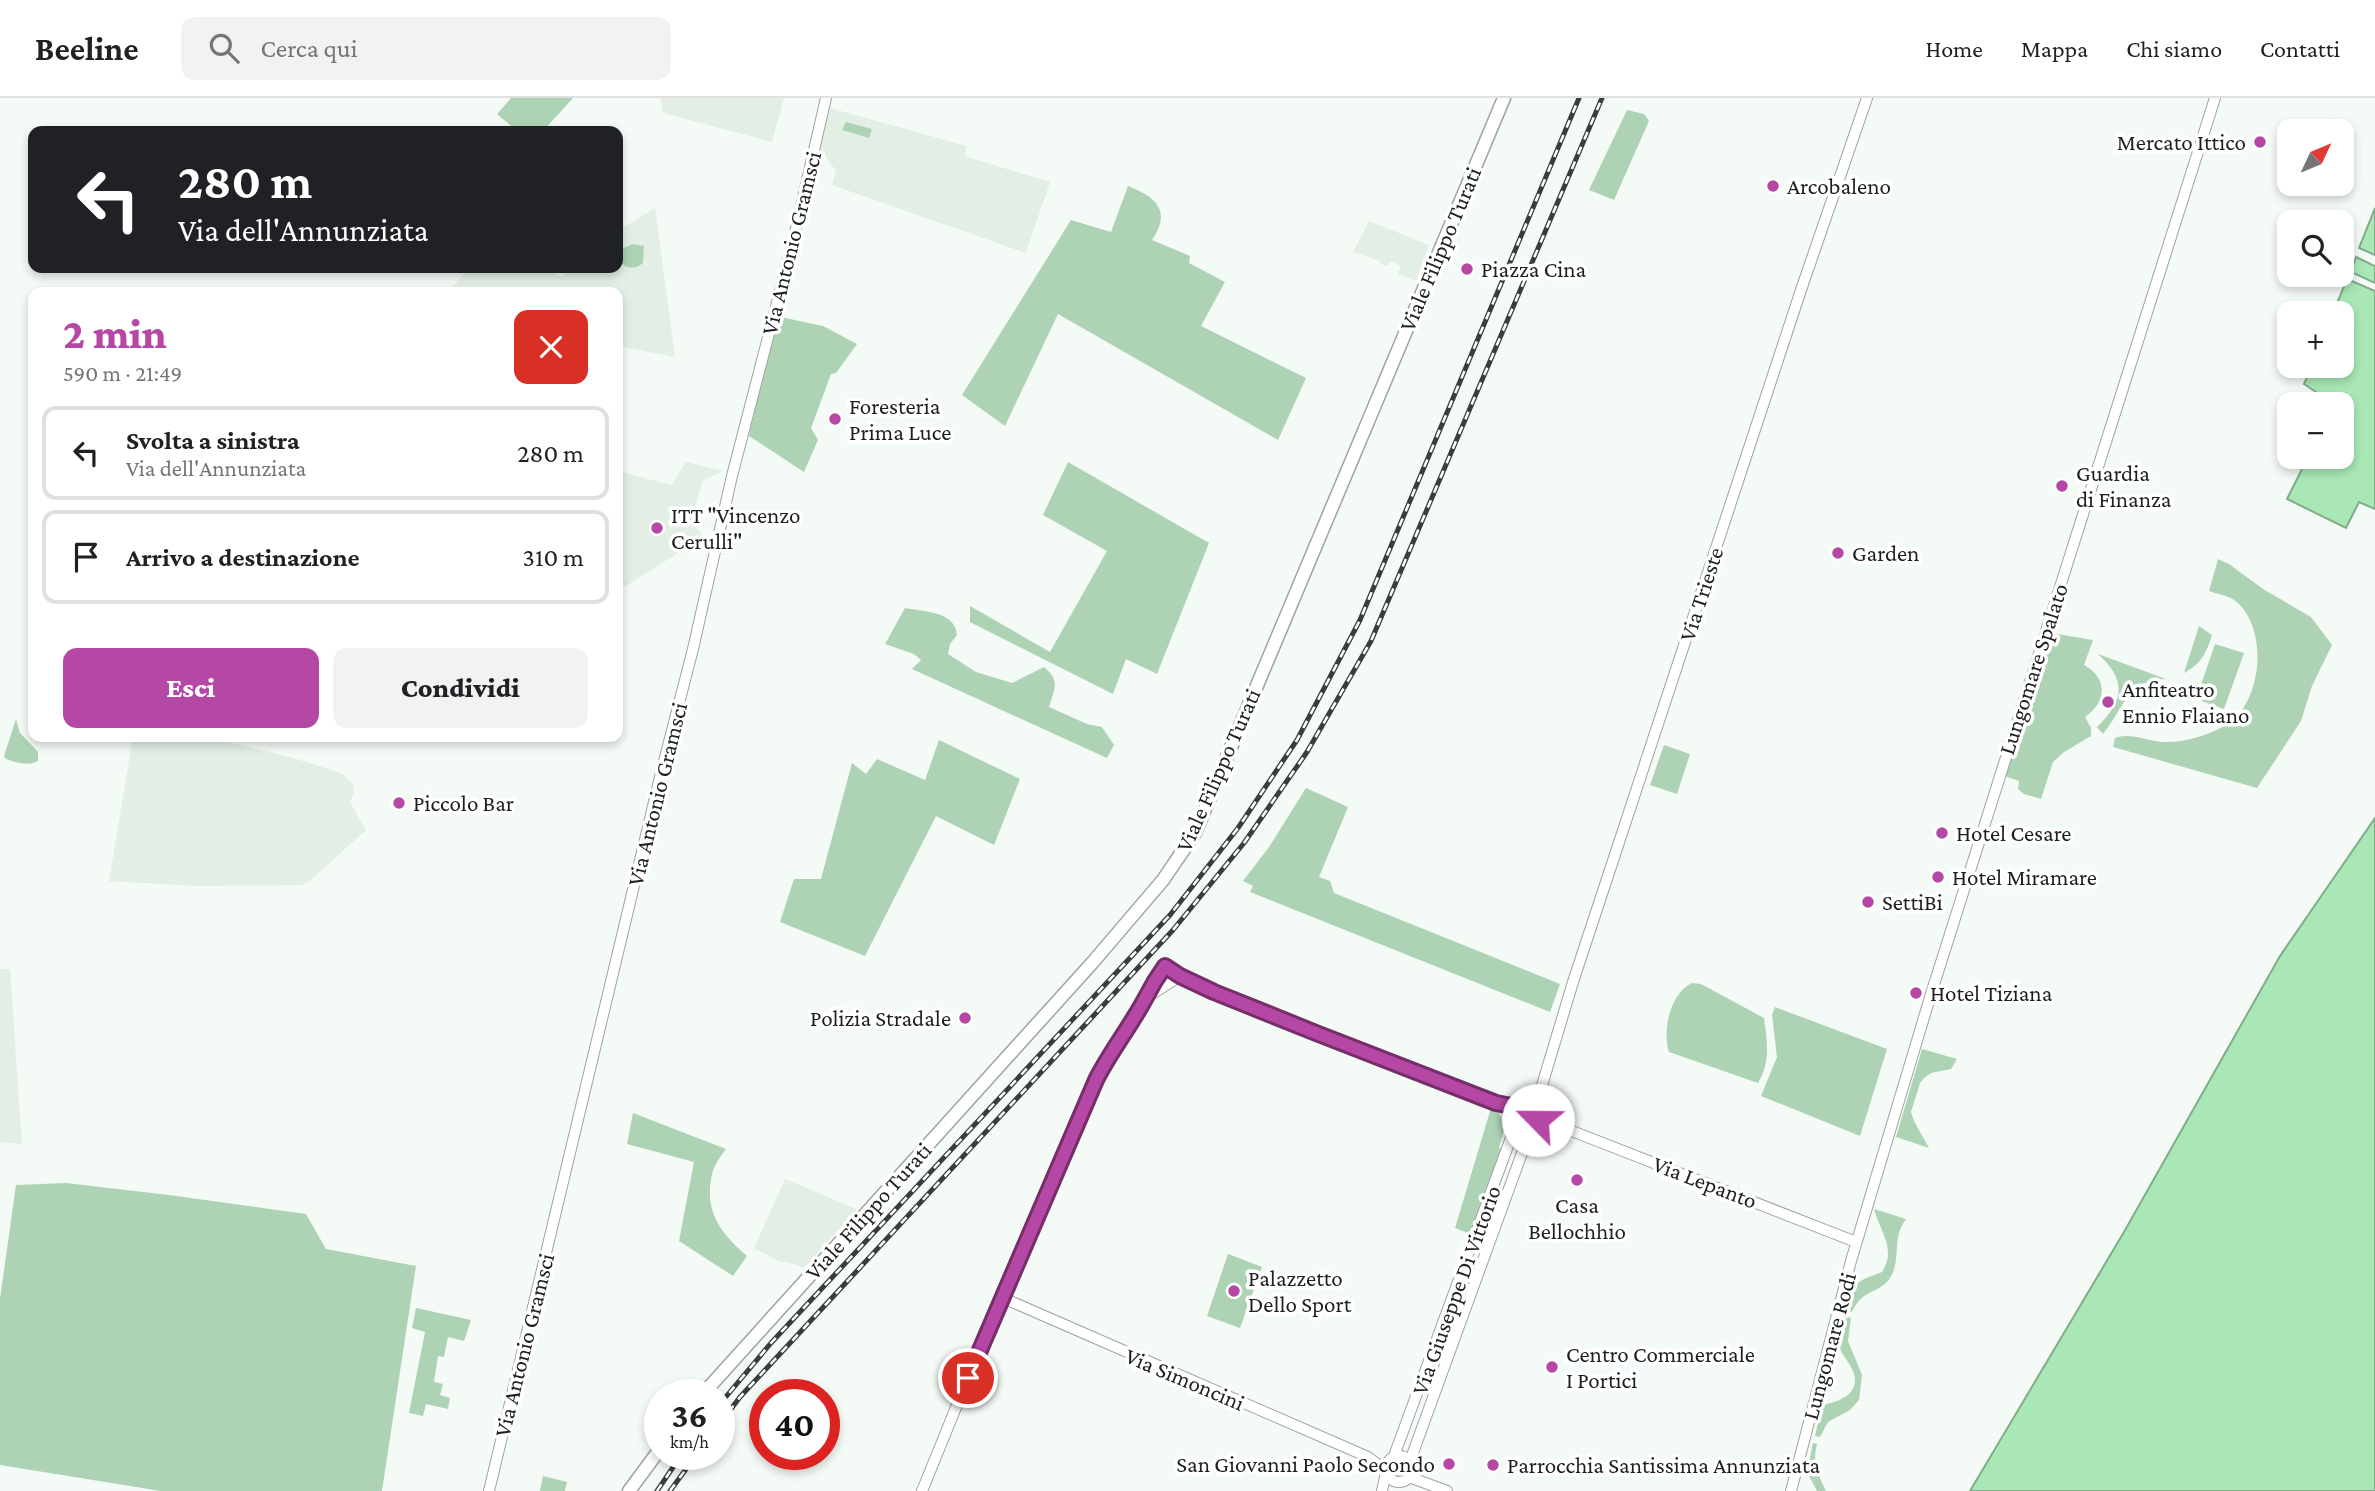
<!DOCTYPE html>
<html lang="it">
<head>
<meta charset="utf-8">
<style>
  body { margin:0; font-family:"Crimson Pro",serif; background:#f2f2f2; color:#202124; height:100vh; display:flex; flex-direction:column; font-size:26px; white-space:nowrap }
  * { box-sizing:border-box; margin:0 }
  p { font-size:23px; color:#757577 }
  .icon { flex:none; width:38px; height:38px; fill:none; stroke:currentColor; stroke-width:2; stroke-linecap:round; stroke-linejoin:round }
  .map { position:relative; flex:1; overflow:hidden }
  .drawer { position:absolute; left:28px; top:189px; width:595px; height:455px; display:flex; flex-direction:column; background:#fff; border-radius:14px; box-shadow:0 4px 10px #0003 }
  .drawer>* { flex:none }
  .banner { position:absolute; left:28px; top:28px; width:595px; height:147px; border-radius:14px; box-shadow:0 4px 10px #0003; background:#202124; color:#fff; overflow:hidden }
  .needle { width:46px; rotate:46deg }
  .fabs { position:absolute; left:2277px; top:21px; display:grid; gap:14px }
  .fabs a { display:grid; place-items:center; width:77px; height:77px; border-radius:14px; background:#fff; box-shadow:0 4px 10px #0003; font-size:35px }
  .speed { position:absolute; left:644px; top:1281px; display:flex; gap:14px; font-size:35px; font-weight:700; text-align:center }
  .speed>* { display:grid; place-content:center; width:91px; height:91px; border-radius:50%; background:#fff; box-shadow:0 4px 10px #0003; line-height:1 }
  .speed small { font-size:18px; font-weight:400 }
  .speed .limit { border:10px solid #d22; background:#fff; color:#111 }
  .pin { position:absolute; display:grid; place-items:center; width:60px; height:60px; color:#fff; margin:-30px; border:4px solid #fff; border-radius:50%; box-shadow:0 2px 7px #0007 }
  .me { position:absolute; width:77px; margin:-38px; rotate:293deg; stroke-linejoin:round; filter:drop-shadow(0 0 5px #0008) }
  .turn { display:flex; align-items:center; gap:24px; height:147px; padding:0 35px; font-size:32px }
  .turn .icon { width:91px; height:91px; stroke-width:2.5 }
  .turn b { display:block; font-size:49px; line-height:60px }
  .round { display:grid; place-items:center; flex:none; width:74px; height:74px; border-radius:14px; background:#f2f2f2 }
  .head { display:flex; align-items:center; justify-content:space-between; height:119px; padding:0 35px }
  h1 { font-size:42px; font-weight:800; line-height:52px; color:#b547a5 }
  .button { display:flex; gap:14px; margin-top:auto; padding:14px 35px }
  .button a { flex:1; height:80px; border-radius:14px; background:#b547a5; color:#fff; font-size:28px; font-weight:800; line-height:80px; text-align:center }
  .button a+a { background:#f2f2f2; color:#202124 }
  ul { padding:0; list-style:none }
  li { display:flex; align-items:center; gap:21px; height:94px; margin:0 14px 10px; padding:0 21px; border:4px solid #e0e0e0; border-radius:14px }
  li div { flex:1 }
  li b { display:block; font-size:26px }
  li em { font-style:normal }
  header { display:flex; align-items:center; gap:42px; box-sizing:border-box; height:98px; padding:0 35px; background:#fff; border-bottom:2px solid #e0e0e0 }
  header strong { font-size:33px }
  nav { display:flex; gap:38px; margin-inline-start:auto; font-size:24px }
  .search { width:490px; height:63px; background:#f2f2f2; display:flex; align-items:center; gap:18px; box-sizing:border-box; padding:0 24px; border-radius:14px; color:#757577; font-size:26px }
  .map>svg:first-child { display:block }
  .built { fill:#e3efe5 }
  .green { fill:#add3b4 }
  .water { fill:#a9e8b6; stroke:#7fac89; stroke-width:2 }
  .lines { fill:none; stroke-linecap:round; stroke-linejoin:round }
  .tertiary-casing { stroke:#9ea49f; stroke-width:12 }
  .primary-casing { stroke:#9ea49f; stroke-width:15 }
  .tertiary { stroke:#fff; stroke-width:10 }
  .primary { stroke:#fff; stroke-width:12 }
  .rail-casing { stroke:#3b3d3c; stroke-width:5 }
  .rail { stroke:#fff; stroke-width:2.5; stroke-dasharray:8; stroke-linecap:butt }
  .route-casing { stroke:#762e6b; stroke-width:18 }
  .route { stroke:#b547a5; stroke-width:12 }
  .poi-dot { fill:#b547a5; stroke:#fff; stroke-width:2.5 }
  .labels { text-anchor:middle; stroke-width:7; stroke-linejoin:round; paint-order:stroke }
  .poi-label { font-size:23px; fill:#1e201f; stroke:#fff; text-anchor:start }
  .street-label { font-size:23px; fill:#1e201f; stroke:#fff }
</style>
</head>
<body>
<header>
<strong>Beeline</strong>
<div class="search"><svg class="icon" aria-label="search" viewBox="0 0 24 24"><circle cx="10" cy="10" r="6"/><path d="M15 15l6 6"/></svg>Cerca qui</div>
<nav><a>Home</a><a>Mappa</a><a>Chi siamo</a><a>Contatti</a></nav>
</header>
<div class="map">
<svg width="2375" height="1393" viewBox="0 0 2375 1393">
  <rect width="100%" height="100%" fill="#f4faf5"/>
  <!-- built -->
  <path class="built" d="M661,0H784L772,44L663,15Z
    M830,10L967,48L964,58L1050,84L1026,155L832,87L836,73L824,56L817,55Z
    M655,110L675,259L618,248V194H448L469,170H547L560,179L575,170H618V133Z
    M1369,123L1429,147L1416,183L1398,176L1401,168L1390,163L1388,168L1379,165L1380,163L1353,154Z
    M686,364L723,373L702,383L692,421L703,439L618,493V373L671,387Z
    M133,639H205L290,659L341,675L353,686L354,694L350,704L366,732L312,781L302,787L197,788L109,783Z
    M0,871H10L22,1046L0,1044Z
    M785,1081L857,1111L804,1170L788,1164H780L754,1150Z"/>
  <!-- green -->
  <path class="green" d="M511,0H573L543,33H517L497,16Z
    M1627,12L1644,16L1649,23L1614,102L1589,92Z
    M846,24L872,31L869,40L842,32Z
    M1128,88C1156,99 1172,113 1152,142L1190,158L1189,165L1225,184L1201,228L1306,280L1278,342L1058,216L1005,328L962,297L1071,122L1111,134Z
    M632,146L644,148L643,165C635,172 626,171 619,163L622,151Z
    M776,218L823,228L857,246L836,275L831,276L811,330L818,342L804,374L749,338Z
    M1068,364L1209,445L1157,576L1126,561L1113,596L970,524V508L1050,554L1107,453L1043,417Z
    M2218,461L2229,466L2263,491L2311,519L2332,547L2312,588L2301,623L2257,690L2113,649L2115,640C2130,634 2147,643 2162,644C2183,645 2206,638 2224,628C2263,608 2270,528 2234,502C2227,497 2216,496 2209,493Z
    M905,510C925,514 955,513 957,537L950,546L948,556L976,574L1012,585L1044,569C1061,583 1054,591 1049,609L1087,626L1102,629L1114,647L1107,660L912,571L921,562L914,556L885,546Z
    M2199,528L2212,537C2206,556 2201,566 2184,575Z
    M2051,535L2093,542L2084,567C2108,580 2107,604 2085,619L2091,630V638L2064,654L2053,664L2041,701L2024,696L2018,691L2019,683L2005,678Z
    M2215,546L2244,555L2224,611L2196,601Z
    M2098,556L2166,581C2128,581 2124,610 2103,636L2097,629C2124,603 2127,582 2098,556Z
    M16,621L20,635L38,654V663C29,668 16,665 6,661L4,658Z
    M939,642L1020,681L994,747L936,718L865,858L780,824L794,781H821L852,665L866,676L877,661L925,682Z
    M1664,647L1690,656L1677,696L1650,687Z
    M1306,690L1348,709L1319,779L1330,783L1334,795L1560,886L1550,914L1250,794L1253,788L1243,783L1269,749Z
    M1692,885L1701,886L1764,920C1767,944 1771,963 1758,985L1669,954C1662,933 1670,895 1692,885Z
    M1775,909L1887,951L1860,1038L1761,998L1777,959L1772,917Z
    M1922,951L1957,961L1951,971L1931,975L1924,980L1920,985L1911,1014L1914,1023L1929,1050L1896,1039Z
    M1491,1010L1499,1015L1505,1028L1499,1050L1503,1052L1471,1136L1455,1130Z
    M633,1015L726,1051C721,1058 714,1067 712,1076C704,1114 720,1134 747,1158L733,1178L679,1143L694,1064L627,1046Z
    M66,1085L169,1097L306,1116L326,1151L416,1168L382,1393H161L0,1367V1201L16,1087Z
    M1874,1111L1906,1121C1891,1140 1902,1162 1890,1180C1878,1197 1864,1189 1852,1214L1845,1212L1850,1190L1864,1181L1882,1174C1897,1151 1880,1134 1874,1111Z
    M1228,1156L1262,1169L1240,1230L1207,1218Z
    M416,1210L471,1222L464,1243L448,1239L444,1259L438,1258L434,1284L443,1286L440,1297L450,1300L448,1311L426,1306L423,1318L409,1315L425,1234L412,1230Z
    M1843,1218L1851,1220L1848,1243L1862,1277L1859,1302L1850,1312L1828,1324L1820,1339L1815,1338L1822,1307C1841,1304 1863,1294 1852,1271C1848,1262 1841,1256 1838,1246Z
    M1813,1345L1817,1346C1812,1365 1818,1376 1826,1393H1817L1807,1374Z
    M1387 1371a12 12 0 1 1 24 0a12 12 0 1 1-24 0Z
    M543,1378L567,1384L565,1393H540Z"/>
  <!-- water -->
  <path class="water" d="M2375,110V157L2359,150Z
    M2356,159L2375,168V185L2351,174Z
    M2347,181L2375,193V411L2359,404L2346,430L2287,401L2308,359H2342V306H2334L2304,286L2312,268H2342V215H2333Z
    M2375,720V1393H1970L2124,1134L2280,858Z"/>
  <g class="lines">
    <!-- tertiary casing -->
    <g class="tertiary-casing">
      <path id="tertiary" d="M1146,900L1180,878
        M1516 1022a11 11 0 1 1 22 0a11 11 0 1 1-22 0Z
        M1534,1014L1573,884L1801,192L1867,0
        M1536,1016L1554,1026L1856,1144
        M1003,1200L1368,1359L1385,1372
        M1386 1371a13 13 0 1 1 26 0a13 13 0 1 1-26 0Z
        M1394,1358L1516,1026
        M1410,1363L1530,1033
        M1409,1379L1447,1393
        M489,1393L660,679L693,551L732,378L794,139L826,0
        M922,1393L968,1280L1096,982C1110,954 1130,929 1145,901C1151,889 1157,879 1165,868L1180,878L1214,894L1496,1005L1523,1012
        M1382,1393L1386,1374
        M1791,1393L1851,1163L1931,896L2215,0"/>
    </g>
    <!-- primary casing -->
    <g class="primary-casing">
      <path id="primary" d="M702,1297L1093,864L1163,782L1195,735L1504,0
        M629,1393L660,1351"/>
    </g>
    <!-- tertiary -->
    <use href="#tertiary" class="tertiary"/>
    <!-- primary -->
    <use href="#primary" class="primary"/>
    <!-- rail casing -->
    <g class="rail-casing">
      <path id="rail" d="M719,1307L771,1245L1170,817L1238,730L1297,642L1360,522L1579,0
        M719,1327L740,1299L1173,832L1244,745L1307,654L1371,543L1602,0
        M657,1393L682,1356
        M670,1393L697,1356"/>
    </g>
    <!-- rail -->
    <use href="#rail" class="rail"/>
  </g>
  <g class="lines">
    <!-- route casing -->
    <g class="route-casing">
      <path id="route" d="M968,1280L1096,982C1110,954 1130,929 1145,901C1151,889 1157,879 1165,868L1180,878L1214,894L1316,935L1496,1005L1532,1012L1538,1022"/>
    </g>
    <!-- route -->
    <use href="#route" class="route"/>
  </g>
  <!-- markers -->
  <g class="poi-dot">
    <circle cx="2260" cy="44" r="7"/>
    <circle cx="1773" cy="88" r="7"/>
    <circle cx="1467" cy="171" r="7"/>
    <circle cx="835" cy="321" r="7"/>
    <circle cx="2062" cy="388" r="7"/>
    <circle cx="657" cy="430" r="7"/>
    <circle cx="1838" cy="455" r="7"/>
    <circle cx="2108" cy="604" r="7"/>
    <circle cx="399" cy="705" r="7"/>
    <circle cx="1942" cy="735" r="7"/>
    <circle cx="1938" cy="779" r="7"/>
    <circle cx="1868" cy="804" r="7"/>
    <circle cx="1916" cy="895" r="7"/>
    <circle cx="965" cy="920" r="7"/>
    <circle cx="1577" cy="1082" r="7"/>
    <circle cx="1234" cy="1193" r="7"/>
    <circle cx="1552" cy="1269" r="7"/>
    <circle cx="1449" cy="1366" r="7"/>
    <circle cx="1493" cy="1367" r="7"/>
  </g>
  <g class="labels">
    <!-- poi labels -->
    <g class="poi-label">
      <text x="2246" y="52" text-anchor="end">Mercato Ittico</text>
      <text x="1787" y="96">Arcobaleno</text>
      <text x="1481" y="179">Piazza Cina</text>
      <text x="849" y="316">Foresteria<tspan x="849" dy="26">Prima Luce</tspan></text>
      <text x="2076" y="383">Guardia<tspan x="2076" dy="26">di Finanza</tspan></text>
      <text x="671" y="425">ITT "Vincenzo<tspan x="671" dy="26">Cerulli"</tspan></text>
      <text x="1852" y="463">Garden</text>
      <text x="2122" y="599">Anfiteatro<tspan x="2122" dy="26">Ennio Flaiano</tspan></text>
      <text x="413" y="713">Piccolo Bar</text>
      <text x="1956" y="743">Hotel Cesare</text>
      <text x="1952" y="787">Hotel Miramare</text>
      <text x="1882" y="812">SettiBi</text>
      <text x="1930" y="903">Hotel Tiziana</text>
      <text x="951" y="928" text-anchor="end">Polizia Stradale</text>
      <text x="1577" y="1115" text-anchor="middle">Casa<tspan x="1577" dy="26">Bellochhio</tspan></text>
      <text x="1248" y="1188">Palazzetto<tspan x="1248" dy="26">Dello Sport</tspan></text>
      <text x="1566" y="1264">Centro Commerciale<tspan x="1566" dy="26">I Portici</tspan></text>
      <text x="1435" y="1374" text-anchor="end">San Giovanni Paolo Secondo</text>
      <text x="1507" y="1375">Parrocchia Santissima Annunziata</text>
    </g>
    <!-- street labels -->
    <g class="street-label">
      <text transform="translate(791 145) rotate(-76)" y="8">Via Antonio Gramsci</text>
      <text transform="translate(1440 151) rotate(-67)" y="8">Viale Filippo Turati</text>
      <text transform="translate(1701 496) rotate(-72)" y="8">Via Trieste</text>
      <text transform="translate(2033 571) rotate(-72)" y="8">Lungomare Spalato</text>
      <text transform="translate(1218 672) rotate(-66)" y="8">Viale Filippo Turati</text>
      <text transform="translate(657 696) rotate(-76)" y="8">Via Antonio Gramsci</text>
      <text transform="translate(1705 1084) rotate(21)" y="8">Via Lepanto</text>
      <text transform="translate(868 1113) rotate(-48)" y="8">Viale Filippo Turati</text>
      <text transform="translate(1456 1192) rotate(-70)" y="8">Via Giuseppe Di Vittorio</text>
      <text transform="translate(524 1247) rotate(-76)" y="8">Via Antonio Gramsci</text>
      <text transform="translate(1829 1248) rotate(-75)" y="8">Lungomare Rodi</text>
      <text transform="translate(1185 1281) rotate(23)" y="8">Via Simoncini</text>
    </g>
  </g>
</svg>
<div class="fabs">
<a><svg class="needle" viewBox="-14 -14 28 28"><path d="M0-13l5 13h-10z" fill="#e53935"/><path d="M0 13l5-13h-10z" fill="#757577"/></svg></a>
<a><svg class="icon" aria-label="search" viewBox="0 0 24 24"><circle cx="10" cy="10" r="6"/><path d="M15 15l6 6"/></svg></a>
<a>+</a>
<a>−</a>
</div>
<div class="speed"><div>36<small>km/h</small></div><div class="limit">40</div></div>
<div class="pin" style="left:968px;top:1280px;background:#d93025"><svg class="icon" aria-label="arrive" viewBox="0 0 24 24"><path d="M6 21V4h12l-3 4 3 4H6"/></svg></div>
<svg class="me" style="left:1538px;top:1022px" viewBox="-20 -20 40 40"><circle r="19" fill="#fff"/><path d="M0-13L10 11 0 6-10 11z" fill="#b547a5"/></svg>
<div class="banner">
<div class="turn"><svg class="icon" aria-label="left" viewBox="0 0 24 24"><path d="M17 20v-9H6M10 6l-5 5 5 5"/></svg><div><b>280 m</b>Via dell'Annunziata</div></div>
</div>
<section class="drawer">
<div class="head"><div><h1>2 min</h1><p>590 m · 21:49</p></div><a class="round" style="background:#d93025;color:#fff"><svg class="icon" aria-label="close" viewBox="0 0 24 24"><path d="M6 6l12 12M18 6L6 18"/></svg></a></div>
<ul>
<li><svg class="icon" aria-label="left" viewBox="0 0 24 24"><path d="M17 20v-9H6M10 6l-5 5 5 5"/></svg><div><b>Svolta a sinistra</b><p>Via dell'Annunziata</p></div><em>280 m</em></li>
<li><svg class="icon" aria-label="arrive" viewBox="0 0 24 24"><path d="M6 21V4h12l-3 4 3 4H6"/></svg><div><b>Arrivo a destinazione</b></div><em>310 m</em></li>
</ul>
<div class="button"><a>Esci</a><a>Condividi</a></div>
</section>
</div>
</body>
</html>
